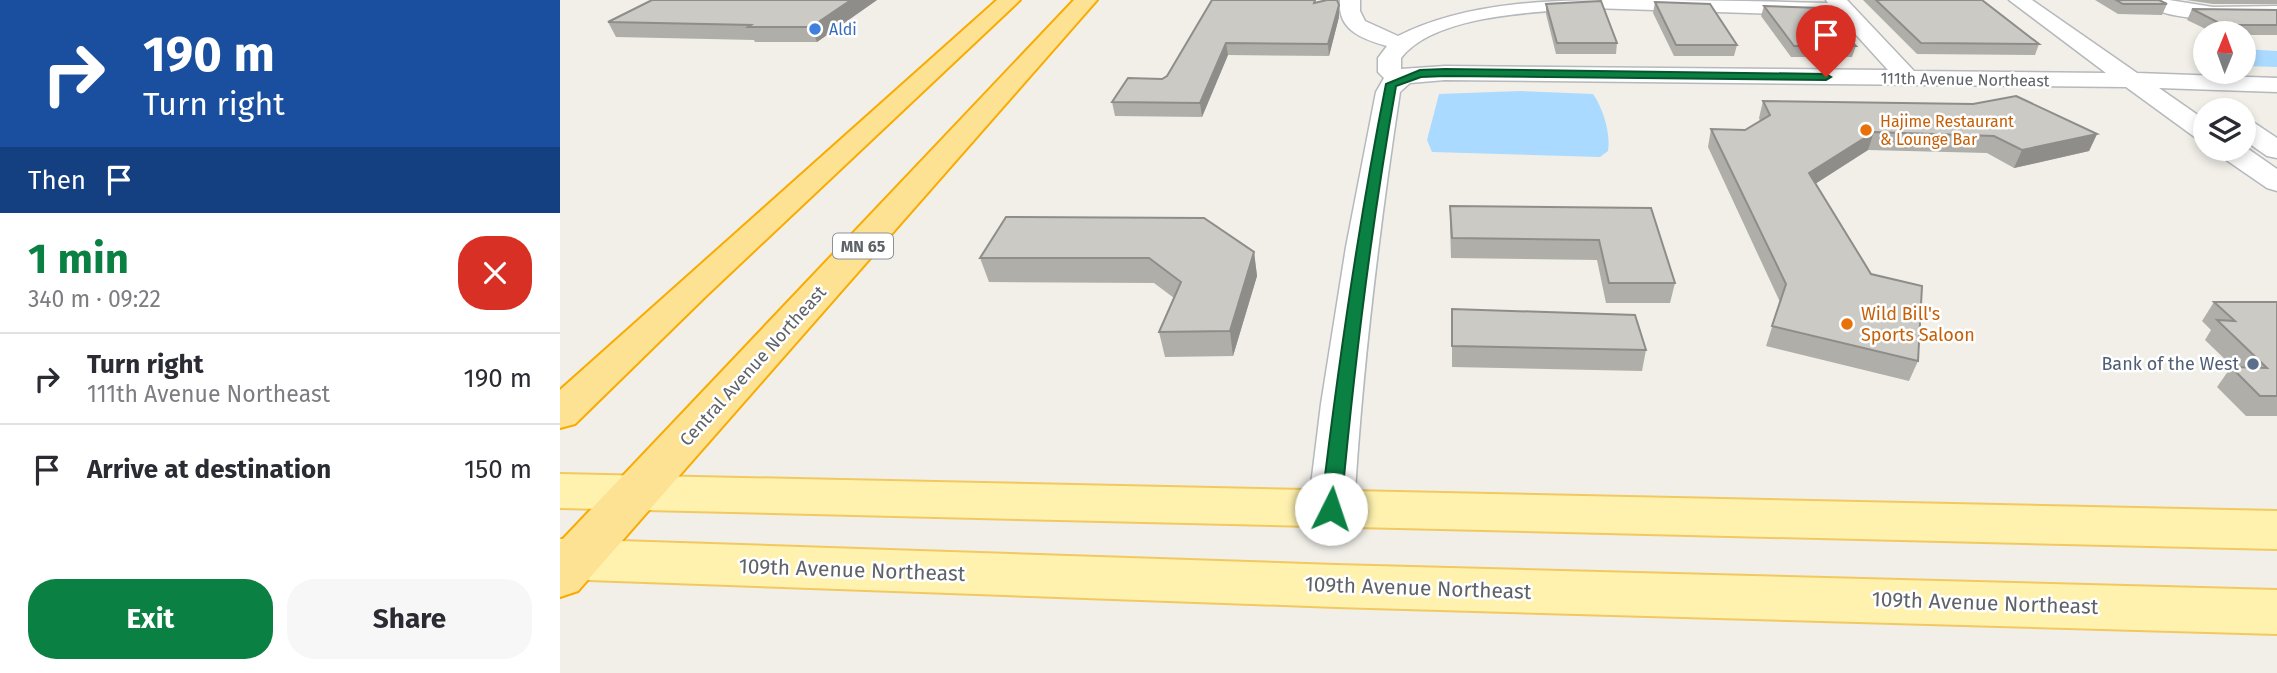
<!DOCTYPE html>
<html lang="en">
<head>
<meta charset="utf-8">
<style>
  body { margin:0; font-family:"Fira Sans",sans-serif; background:#f7f7f7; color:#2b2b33; height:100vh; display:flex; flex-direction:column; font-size:26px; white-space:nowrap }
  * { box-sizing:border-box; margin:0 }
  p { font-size:23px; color:#7c7c81 }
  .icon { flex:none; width:38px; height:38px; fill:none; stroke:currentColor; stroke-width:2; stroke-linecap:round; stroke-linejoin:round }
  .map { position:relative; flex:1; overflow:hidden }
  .sheet { display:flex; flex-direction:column; background:#fff; width:560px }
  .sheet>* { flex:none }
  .top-card { background:#1a4fa0; color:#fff; overflow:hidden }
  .needle { width:46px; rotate:1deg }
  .fabs { position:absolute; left:1633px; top:21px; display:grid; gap:14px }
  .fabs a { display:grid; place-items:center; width:63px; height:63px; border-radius:50%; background:#fff; box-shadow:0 4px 10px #0003; font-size:35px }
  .pin { position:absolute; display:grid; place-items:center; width:60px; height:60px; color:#fff; margin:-72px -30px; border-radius:50% 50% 50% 0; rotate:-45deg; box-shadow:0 0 7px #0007 }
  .pin .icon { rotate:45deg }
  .me { position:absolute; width:77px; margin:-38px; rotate:4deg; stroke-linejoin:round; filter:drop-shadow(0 0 5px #0008) }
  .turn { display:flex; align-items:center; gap:24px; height:147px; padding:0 28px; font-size:32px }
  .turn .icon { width:91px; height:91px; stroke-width:2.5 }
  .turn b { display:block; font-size:49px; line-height:60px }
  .then { display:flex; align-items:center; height:66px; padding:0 28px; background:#0003; gap:14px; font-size:26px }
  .round { display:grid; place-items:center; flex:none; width:74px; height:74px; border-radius:28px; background:#f7f7f7 }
  .summary { display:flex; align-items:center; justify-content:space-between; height:119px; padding:0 28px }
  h1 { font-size:42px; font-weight:700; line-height:52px; color:#0b8043 }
  .button { display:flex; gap:14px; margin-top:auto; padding:14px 28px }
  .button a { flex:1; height:80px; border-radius:28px; background:#0b8043; color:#fff; font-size:28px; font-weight:700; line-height:80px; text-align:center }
  .button a+a { background:#f7f7f7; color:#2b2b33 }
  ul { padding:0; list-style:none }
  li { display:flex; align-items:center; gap:21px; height:91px; padding:0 28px; border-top:2px solid #e1e1e2 }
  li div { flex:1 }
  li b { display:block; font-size:26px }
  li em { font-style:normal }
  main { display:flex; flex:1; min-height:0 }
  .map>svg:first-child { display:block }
  .water { fill:#aadaff }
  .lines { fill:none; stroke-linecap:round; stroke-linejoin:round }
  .minor-casing { stroke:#b5b8bc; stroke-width:3 }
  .major-casing { stroke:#f2c960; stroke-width:4 }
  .highway-casing { stroke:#f9ab00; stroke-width:4 }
  .minor { fill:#fff; fill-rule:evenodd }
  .major { fill:#fff2af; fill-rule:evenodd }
  .highway { fill:#fde293; fill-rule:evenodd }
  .wall { fill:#afaea9 }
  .shaded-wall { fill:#8f8d8a }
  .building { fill:#cccac5; stroke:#8f8d8a; stroke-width:2 }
  .route { fill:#0b8043; stroke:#07532c; stroke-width:2 }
  .shop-dot { fill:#3f7fe0; stroke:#fff; stroke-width:2.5 }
  .food-dot { fill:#e8710a; stroke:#fff; stroke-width:2.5 }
  .service-dot { fill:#5c6f8a; stroke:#fff; stroke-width:2.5 }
  .labels { text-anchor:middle; stroke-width:5; stroke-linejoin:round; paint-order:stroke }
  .far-shop-label { font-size:16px; fill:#366cbe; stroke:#fff; text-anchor:start }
  .far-street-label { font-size:16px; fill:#5f6368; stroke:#fff }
  .far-food-label { font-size:16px; fill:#c56008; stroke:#fff; text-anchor:start }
  .shield { fill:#fff; stroke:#8f9295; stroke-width:2 }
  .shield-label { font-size:16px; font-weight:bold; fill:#5f6368 }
  .food-label { font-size:18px; fill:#c56008; stroke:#fff; text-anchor:start }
  .service-label { font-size:18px; fill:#4e5e75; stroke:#fff; text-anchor:end }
  .street-label { font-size:18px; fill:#5f6368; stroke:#fff }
  .near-street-label { font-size:21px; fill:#5f6368; stroke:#fff }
</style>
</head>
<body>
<main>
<section class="sheet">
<div class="top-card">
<div class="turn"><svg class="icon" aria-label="right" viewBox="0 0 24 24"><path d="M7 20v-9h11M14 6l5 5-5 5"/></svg><div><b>190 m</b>Turn right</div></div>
<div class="then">Then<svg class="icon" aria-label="arrive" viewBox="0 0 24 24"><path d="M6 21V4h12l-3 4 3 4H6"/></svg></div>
</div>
<div class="summary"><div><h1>1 min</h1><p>340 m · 09:22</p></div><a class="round" style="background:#d93025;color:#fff"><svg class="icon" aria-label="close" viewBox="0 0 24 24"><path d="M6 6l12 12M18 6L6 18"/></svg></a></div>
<ul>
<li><svg class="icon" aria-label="right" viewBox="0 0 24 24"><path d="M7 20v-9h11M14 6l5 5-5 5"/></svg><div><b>Turn right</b><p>111th Avenue Northeast</p></div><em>190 m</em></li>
<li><svg class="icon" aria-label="arrive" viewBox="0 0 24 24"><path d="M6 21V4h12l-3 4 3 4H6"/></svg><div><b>Arrive at destination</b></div><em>150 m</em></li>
</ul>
<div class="button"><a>Exit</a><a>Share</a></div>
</section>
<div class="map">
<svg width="1717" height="673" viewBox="0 0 1717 673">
  <rect width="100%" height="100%" fill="#f1efe8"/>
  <!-- water -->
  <path class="water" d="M1684,49L1717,51V67L1684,66Z
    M961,91L1033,94C1043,108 1051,134 1048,151L1040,157L872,152L867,140L879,94Z"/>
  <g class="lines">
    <!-- minor casing -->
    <g class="minor-casing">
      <path id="minor" d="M780,0H800V11L805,21L838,36C910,0 996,0 1075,0C1139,0 1204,1 1268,3L1266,0H1287L1354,71L1546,73L1449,0H1472L1577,73L1717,78V92L1599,88L1645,120V140L1636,138L1566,87L885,80L850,83L840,92C819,231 802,369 794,509L787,521L771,526L755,521L748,509L761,404L786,247L816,92L824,78L818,72V58L827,46C802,39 777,30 780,0ZM1031,8L1279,16L1328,70L885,66L841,69V58C875,14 978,12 1031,8Z
        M1582,0H1609L1653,7L1717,6V18C1687,19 1601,25 1582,0Z
        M1684,120L1693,122L1717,138V158L1707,156L1684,140Z
        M1684,146L1717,169V191L1707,188L1659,155L1655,149H1684Z"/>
    </g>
    <!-- major casing -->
    <g class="major-casing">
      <path id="major" d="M0,474L1717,511V549L0,508Z
        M0,539L776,565L1717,590V634L776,607L0,579Z"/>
    </g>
    <!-- highway casing -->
    <g class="highway-casing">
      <path id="highway" d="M437,0H460L146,296L15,424L0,428V390Z
        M514,0H537L18,591L0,597V542Z"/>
    </g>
    <!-- minor -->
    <use href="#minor" class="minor"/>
    <!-- major -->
    <use href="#major" class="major"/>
    <!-- highway -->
    <use href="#highway" class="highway"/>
  </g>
  <!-- wall -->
  <path class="wall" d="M92,0H317L257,42H195L194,40L56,37L48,22Z
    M652,0L759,2L779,5V17L769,56L668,55L642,117L555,116L552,102L607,76Z
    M1303,0H1422L1479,44L1475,55L1357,54Z
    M1535,0H1599L1607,4L1602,15L1558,14Z
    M1626,0H1717V4H1653Z
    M1095,2L1177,45L1174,56H1114L1093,13Z
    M986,4L1057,43L1056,54H996L986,14Z
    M1204,6L1296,46L1292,57H1231L1201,16Z
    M1632,9L1717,10V35H1684V33H1654L1627,20Z
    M1203,101L1537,134L1529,151L1454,168L1427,153L1308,150L1255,184L1358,361L1349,381L1206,346L1220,302L1148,147L1151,129L1185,130L1200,121L1199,118Z
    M890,206L1091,208L1115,283L1110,303H1046L1037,260L891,258L890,225Z
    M694,252L697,276L673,356L605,357L599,332L614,298L594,283L429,282L420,258Z
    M1654,302H1717V416H1686L1657,387L1671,367H1673L1645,340L1651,330L1642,321Z
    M892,309L1086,350L1082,371L892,367Z"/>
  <!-- shaded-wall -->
  <path class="shaded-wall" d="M291,0H317L257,42L251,27Z
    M779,5V17L769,56L768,44Z
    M666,43L668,55L642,117L640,103Z
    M1314,132L1308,150L1244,191L1249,173Z
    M1537,134L1529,151L1454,168L1462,150Z
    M694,252L697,276L673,356L670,331Z"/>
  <!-- building -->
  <path class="building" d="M92,0H291L251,27H188L191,25L48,22Z
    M652,0H755L754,3L767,0H777L779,5L768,44L666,43L640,103L552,102L568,78L602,79L607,76Z
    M1316,0H1422L1479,44L1361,43Z
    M1556,0H1599L1607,4H1563Z
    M1041,1L1057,43H997L986,4Z
    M1095,2L1150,4L1177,45H1116Z
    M1204,6L1261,8L1296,46H1234Z
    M1632,9L1717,10V25H1663Z
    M1456,96L1537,134L1462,150L1434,136L1314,132L1249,173L1311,274L1362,286L1358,361L1212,326L1226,284L1151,129L1185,130L1210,115L1203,101L1413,104Z
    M890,206L1091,208L1115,283H1049L1039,240L892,238Z
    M446,217L644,218L694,252L670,331L599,332L621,282L589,258H420Z
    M1654,302H1717V396H1700L1671,367L1707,368L1657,320L1675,321Z
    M892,309L1075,315L1086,350L892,346Z"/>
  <!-- route -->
  <path class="route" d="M885,69L1266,74L1271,77L1266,80L885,76L861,77L836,86C811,226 794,367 781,509L778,514L771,517L764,514L761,509C778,366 798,225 826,84L860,70Z"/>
  <!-- markers -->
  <circle class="shop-dot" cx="255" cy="29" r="7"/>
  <g class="food-dot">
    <circle cx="1306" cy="130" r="7"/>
    <circle cx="1287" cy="324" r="7"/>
  </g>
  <circle class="service-dot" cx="1693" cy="364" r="7"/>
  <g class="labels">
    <!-- far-shop labels -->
    <g class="far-shop-label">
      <text x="269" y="35">Aldi</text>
    </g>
    <!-- far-street labels -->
    <g class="far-street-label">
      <text transform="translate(1405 79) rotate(1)" y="6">111th Avenue Northeast</text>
    </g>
    <!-- far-food labels -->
    <g class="far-food-label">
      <text x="1320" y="127">Hajime Restaurant<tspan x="1320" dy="18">&amp; Lounge Bar</tspan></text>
    </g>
    <!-- shield labels -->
    <rect class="shield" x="273" y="233.5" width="60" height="25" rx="5"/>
    <g class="shield-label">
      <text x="303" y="252">MN 65</text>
    </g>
    <!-- food labels -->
    <g class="food-label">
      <text x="1301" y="320">Wild Bill's<tspan x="1301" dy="21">Sports Saloon</tspan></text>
    </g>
    <!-- service labels -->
    <g class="service-label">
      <text x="1679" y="370">Bank of the West</text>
    </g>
    <!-- street labels -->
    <g class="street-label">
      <text transform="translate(193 366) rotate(-48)" y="6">Central Avenue Northeast</text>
    </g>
    <!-- near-street labels -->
    <g class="near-street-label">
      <text transform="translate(292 570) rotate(2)" y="7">109th Avenue Northeast</text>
      <text transform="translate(858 588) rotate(2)" y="7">109th Avenue Northeast</text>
      <text transform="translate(1425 603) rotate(2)" y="7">109th Avenue Northeast</text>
    </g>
  </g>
</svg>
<div class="fabs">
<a><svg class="needle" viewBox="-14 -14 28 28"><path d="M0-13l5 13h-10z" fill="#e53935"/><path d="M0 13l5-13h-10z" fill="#7c7c81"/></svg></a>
<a><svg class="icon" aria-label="layers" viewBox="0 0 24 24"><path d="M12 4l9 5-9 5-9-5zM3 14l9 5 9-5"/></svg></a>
</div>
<div class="pin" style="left:1266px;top:77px;background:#d93025"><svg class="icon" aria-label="arrive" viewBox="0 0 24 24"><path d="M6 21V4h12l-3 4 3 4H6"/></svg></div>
<svg class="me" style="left:771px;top:509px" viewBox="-20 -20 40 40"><circle r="19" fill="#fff"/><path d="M0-13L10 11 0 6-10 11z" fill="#0b8043"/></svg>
</div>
</main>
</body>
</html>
